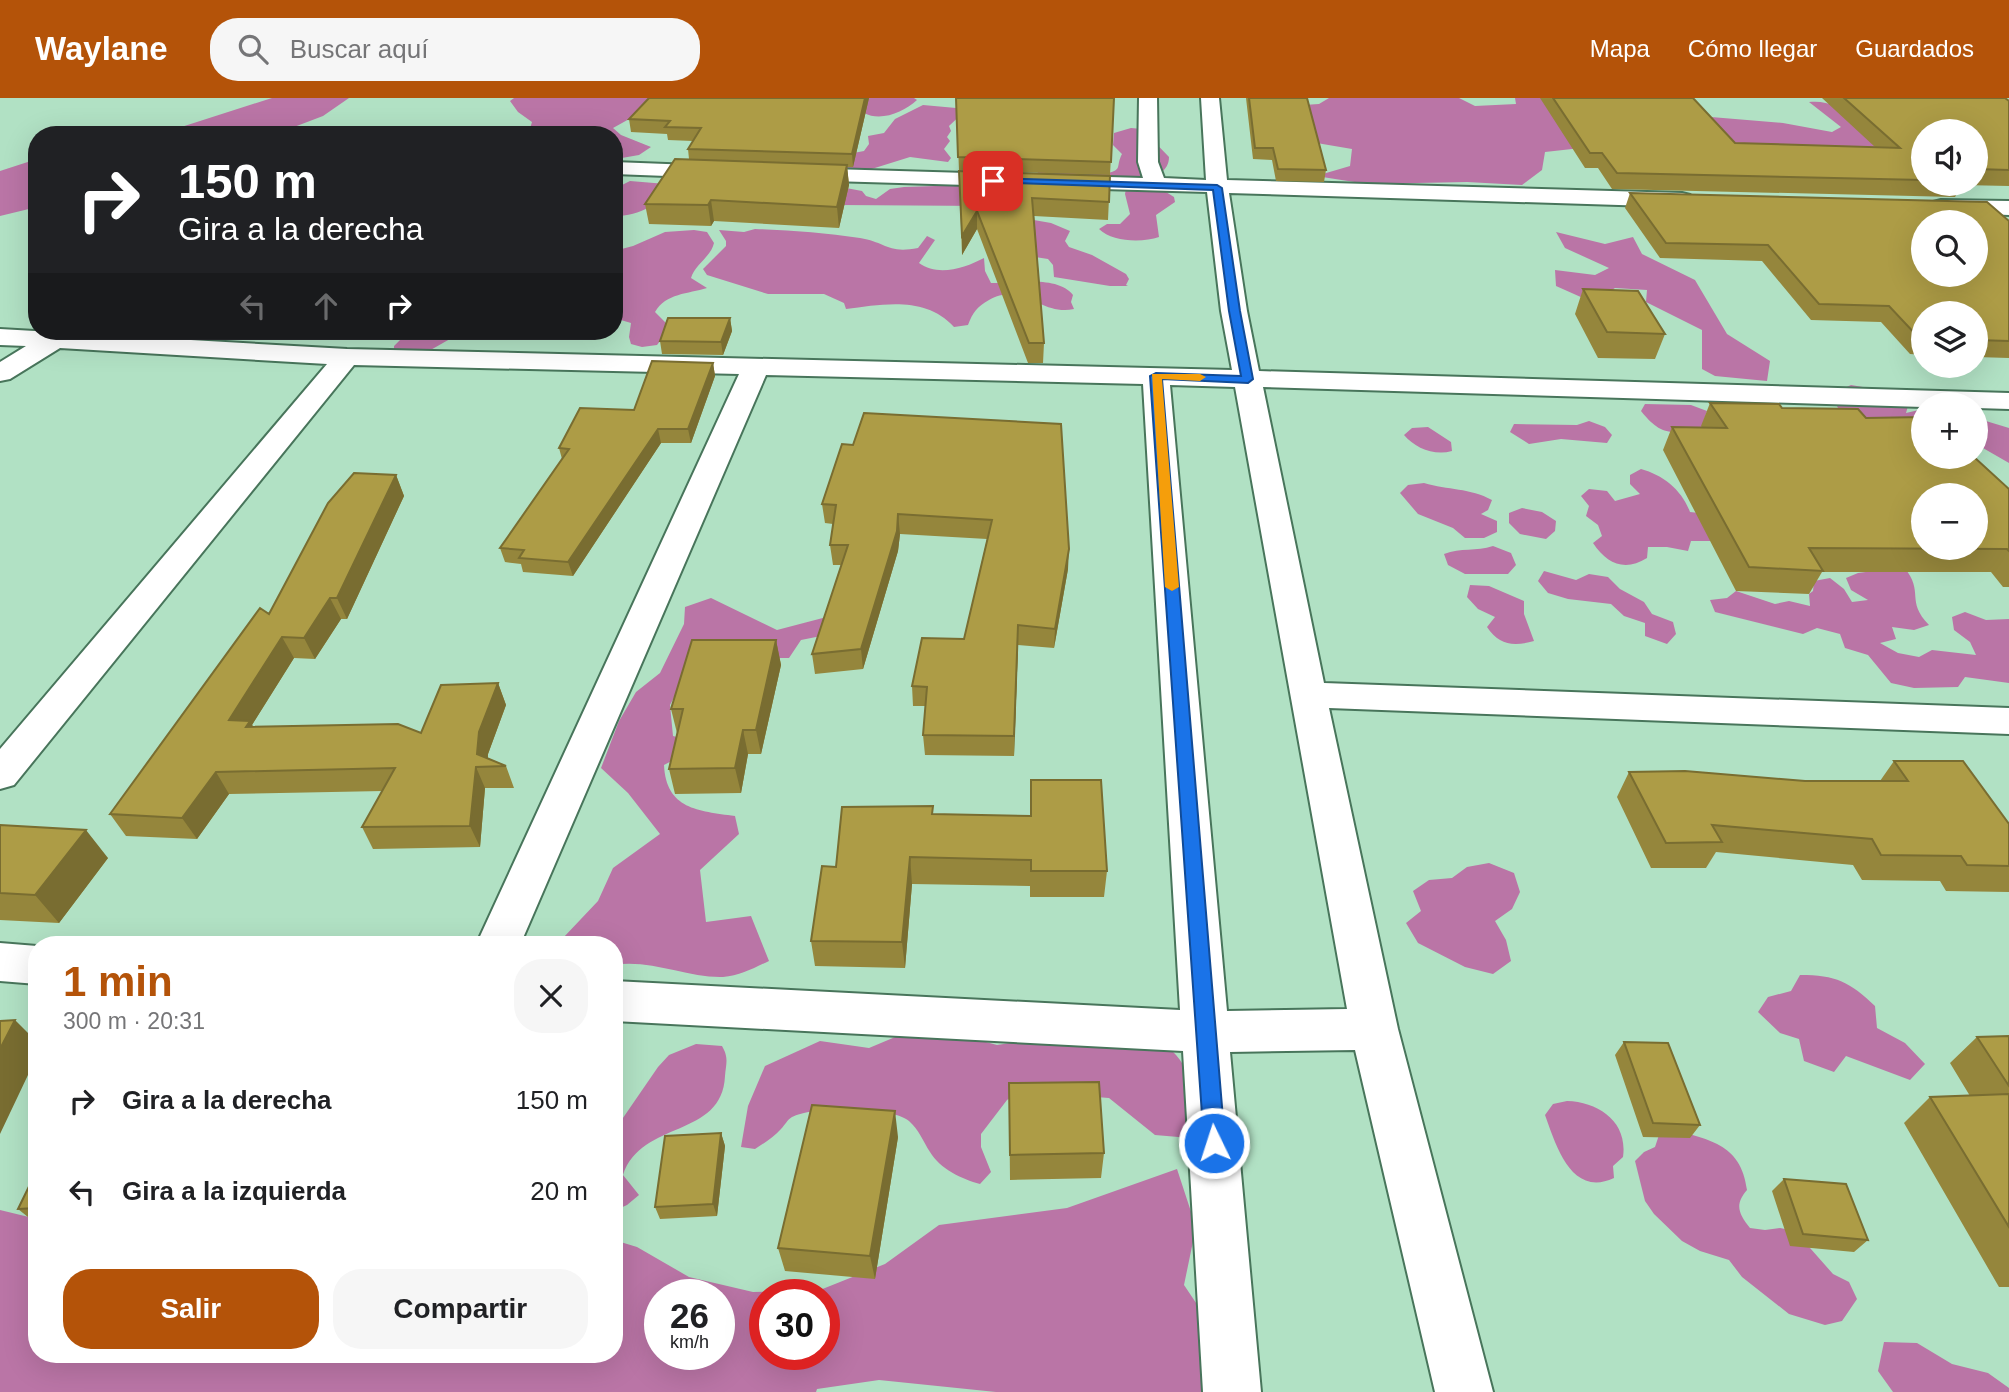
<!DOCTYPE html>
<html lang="es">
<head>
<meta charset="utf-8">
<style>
  body { margin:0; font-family:Helvetica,sans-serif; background:#f6f6f6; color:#202124; height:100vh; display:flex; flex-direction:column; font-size:26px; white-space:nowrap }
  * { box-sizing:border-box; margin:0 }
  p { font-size:23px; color:#757577 }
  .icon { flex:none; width:38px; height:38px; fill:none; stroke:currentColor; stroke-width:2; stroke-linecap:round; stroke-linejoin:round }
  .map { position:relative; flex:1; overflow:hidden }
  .side { position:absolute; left:28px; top:838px; width:595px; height:427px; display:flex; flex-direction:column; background:#fff; border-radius:28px; box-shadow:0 7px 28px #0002 }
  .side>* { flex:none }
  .hud { position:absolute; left:28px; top:28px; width:595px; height:214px; border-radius:28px; box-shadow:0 7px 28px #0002; background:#202124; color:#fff; overflow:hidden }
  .fabs { position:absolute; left:1911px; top:21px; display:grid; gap:14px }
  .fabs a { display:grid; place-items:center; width:77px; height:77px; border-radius:50%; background:#fff; box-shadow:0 7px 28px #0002; font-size:35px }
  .speed { position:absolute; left:644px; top:1181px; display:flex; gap:14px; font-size:35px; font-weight:700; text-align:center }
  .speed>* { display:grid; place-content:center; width:91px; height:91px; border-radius:50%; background:#fff; box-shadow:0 7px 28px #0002; line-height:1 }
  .speed small { font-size:18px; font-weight:400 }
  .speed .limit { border:10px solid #d22; background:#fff; color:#111 }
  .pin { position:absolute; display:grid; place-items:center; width:60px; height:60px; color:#fff; margin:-30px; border-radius:14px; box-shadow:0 4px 10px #0006 }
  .me { position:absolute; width:77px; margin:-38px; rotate:356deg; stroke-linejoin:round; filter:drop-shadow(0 0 5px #0008) }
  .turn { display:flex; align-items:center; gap:24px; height:147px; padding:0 35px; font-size:32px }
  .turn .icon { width:91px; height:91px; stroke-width:2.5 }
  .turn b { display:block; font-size:49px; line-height:60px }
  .lanes { display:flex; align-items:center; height:66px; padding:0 35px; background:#0003; justify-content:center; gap:35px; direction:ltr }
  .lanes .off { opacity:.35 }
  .round { display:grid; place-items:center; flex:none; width:74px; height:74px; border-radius:28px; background:#f6f6f6 }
  .overview { display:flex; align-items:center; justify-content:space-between; height:119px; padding:0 35px }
  h1 { font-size:42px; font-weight:700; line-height:52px; color:#b45309 }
  .action { display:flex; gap:14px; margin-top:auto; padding:14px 35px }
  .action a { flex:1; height:80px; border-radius:28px; background:#b45309; color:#fff; font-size:28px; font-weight:700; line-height:80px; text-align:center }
  .action a+a { background:#f6f6f6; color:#202124 }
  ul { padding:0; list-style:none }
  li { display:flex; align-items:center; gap:21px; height:91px; padding:0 35px }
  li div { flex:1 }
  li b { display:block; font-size:26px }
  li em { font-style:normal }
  header { display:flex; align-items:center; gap:42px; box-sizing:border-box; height:98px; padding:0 35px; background:#b45309; color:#fff }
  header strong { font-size:33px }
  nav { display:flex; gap:38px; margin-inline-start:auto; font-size:24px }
  .search { width:490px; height:63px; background:#f6f6f6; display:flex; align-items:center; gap:18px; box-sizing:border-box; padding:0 24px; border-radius:28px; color:#757577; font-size:26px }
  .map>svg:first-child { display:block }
  .forest { fill:#ba75a6; fill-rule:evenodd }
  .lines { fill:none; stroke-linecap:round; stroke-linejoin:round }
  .minor-casing { stroke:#48755b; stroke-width:4 }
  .minor { fill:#fff; fill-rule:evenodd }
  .wall { fill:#95863c; fill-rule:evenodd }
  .shaded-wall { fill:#796d31 }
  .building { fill:#ad9c46; stroke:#796d31; stroke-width:2; fill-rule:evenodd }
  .route { fill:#1a73e8; stroke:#114b97; stroke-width:2 }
  .slow { fill:#f59e0b }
</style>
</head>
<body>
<header>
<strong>Waylane</strong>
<div class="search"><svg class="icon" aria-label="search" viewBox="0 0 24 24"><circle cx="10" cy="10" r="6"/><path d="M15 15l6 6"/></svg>Buscar aquí</div>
<nav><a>Mapa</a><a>Cómo llegar</a><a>Guardados</a></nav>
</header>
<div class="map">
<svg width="2009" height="1294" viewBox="0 0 2009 1294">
  <rect width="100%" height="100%" fill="#b1e1c4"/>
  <!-- forest -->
  <path class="forest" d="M272,0H349L323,18L273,37H144L172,32Z
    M514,0H914L917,2C904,14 881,24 864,15H640L613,30L621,37L651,49L639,57L616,61L614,37H528L532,24L518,14L510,3Z
    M1329,0H1459L1475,8L1516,6L1515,0H1622L1699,18L1783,25L1832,34L1841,29L1809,4C1841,0 1865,29 1886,49L1572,51L1545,54L1542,72L1522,87L1467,84L1367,86L1316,78L1350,68L1352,51L1305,43L1304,7L1319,6Z
    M923,7L967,11L949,28L951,33L947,39L950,43L944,51L951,60L948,64L910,59L862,74L819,68L848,56L864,53L869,46L868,38L884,35L895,21Z
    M1131,30L1142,31L1169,59C1169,74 1154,80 1140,83L1039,76L1035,71L1104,76C1124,72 1115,69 1122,56L1113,47L1114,35Z
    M37,61V109L0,118V73Z
    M630,83L678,87C658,105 642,118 614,118V91Z
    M830,87L862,93L866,98L876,101L890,91L904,89L967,87L987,108L839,107Z
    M1126,91L1166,94L1174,99L1175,104L1156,117L1159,139C1142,145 1112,144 1099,131L1107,126H1120L1130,116L1125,96Z
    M1028,121L1051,125L1070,133L1065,143L1069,149L1092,157L1126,176L1129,181L1126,187L1128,188H1110L1054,179L1053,167L1048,161L1035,159Z
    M755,131C791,132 825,135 860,140C886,144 887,156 918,150L927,138L935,142L919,165C938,179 965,170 984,160L985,173L991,185C1014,185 1058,177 1073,197L1071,204L1074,211C1040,218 1023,183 989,202C977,209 973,214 968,227L954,229C926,198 884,206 846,211L844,205L824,196H768L707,177L703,171L726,148V143L719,132L744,134Z
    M694,132L707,134L714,145C711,159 695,166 691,180L707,190C688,196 666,195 655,214L667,226L668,233L657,247L642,249L631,246L629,239L631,225L614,220V153L633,148L665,134Z
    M1556,134L1605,146L1633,139L1642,156L1695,182L1727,236L1770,263L1767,283L1715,278L1702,271V232L1646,204L1647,192L1615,190L1592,204L1556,188L1555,172L1595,177L1609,170L1565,150Z
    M409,233H464L413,262L394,254V248Z
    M1851,287L1886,293L1908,308L1906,315L1923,311V329L1815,317L1839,312L1835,304L1842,291Z
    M1645,306L1691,307L1707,313L1701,331C1671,336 1661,338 1641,313Z
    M1976,320L2009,330V365L1976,346Z
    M1589,323L1605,329L1612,337L1607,345L1561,341L1529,346L1510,334L1514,326L1577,327Z
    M1428,329L1451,344L1452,353C1434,358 1415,350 1404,337L1412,330Z
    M1641,371C1663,377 1682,392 1690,414L1709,416L1710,443H1691L1688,453L1667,449H1648L1647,460C1625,474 1607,466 1593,445L1602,438L1598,427L1586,418L1589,408L1581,398L1589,391L1607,393L1615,403L1640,396L1630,386V377Z
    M1424,385C1448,392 1470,390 1492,402L1488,412L1481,416L1497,423V434L1484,440H1465L1453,430L1418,416L1400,395L1408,387Z
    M1522,410L1542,414L1556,423L1555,433L1546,441L1520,436L1509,425V415Z
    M1493,448L1511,455L1516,467L1508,476H1465L1448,467L1444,456C1461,449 1476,454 1493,448Z
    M1904,469C1925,495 1905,502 1929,527L1914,532L1892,529L1896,541L1880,545L1898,555L1919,559L1932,552L1976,557L1970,544L1954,532L1952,519L1965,514L1986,522L2009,521V585L1965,579L1958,589L1914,590L1891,585L1868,557L1845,550L1840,536L1817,530L1803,536L1715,514L1710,502L1727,500L1736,493L1775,506L1789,503L1810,508L1809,496L1813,493L1814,483L1830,480L1844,491L1852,504L1868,502L1851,492L1846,480L1858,475Z
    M1544,473L1576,482L1589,476L1608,479L1620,491L1644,504L1652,516L1673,524L1676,536L1667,546L1645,538V525L1624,518L1611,506L1568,501L1548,495L1538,483Z
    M1470,487L1489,488L1524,503V516L1534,543C1513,549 1499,547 1487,529L1495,519L1478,511L1467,499Z
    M711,500L777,532L838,516L851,532L801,542L789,560H752L682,584L670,607L673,638L697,644L683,657L664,667C666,711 698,713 735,718L739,736L700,772L706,824L751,818L769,863C754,870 740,878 723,879C687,880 651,861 614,867V847H561L563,840L598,803L613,770L660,736L628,695L601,670L619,623L636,594L660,575L684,526L685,509Z
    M1489,765L1514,775L1520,794L1512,811L1495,823L1506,842L1511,863L1493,876L1465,869L1418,845L1406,825L1421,813L1413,793L1429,782L1452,780L1467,769Z
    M1800,877C1836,877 1850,884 1875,908L1877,930L1905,945L1925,966L1910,982L1846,958L1834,974L1804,963L1799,941L1780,935L1758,914L1768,899L1791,893Z
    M900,937L971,940L997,947L1023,943L1167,949C1195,968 1195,1010 1202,1041L1155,1037L1109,1000L1019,993L1007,1002L981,1036V1049L991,1074L980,1086C962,1081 940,1071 930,1054C923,1043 919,1032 909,1023C892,1008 812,1008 792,1019C787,1022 785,1027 781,1031C774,1039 764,1045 755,1051L741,1049L748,1008L765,968L820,943L869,950Z
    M696,946L722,948C729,960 726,965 725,978C722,1041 642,1021 623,1077L639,1097L627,1107L614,1113V1033L658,969L669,957Z
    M1567,1003C1599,1004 1628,1024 1623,1059L1613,1068L1614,1080C1571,1100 1556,1047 1545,1017L1553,1006Z
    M1668,1030C1707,1042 1741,1044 1747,1092C1734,1107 1739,1116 1750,1130L1765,1132L1780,1130L1795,1133L1833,1176L1849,1184L1857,1201L1842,1223L1825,1227L1789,1216L1742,1179L1729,1162L1700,1153L1682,1143L1654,1116L1645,1103L1635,1063L1644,1054L1655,1049L1659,1037Z
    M1177,1071L1196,1129L1184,1187L1223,1245L1215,1294H996L879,1282L817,1291L816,1294H0V1112L37,1121V1256H614V1142L637,1149L689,1179L753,1194L820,1192L885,1166L939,1127L1067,1110ZM660,1197H719V1256H660ZM765,1197H824V1256H765Z
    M1884,1244L1917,1245L1952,1266L1988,1275L2009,1290V1294H1893L1878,1273Z"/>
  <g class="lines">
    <!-- minor casing -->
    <g class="minor-casing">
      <path id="minor" d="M1139,0H1157L1158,64L1164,80L1206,82L1201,0H1219L1227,82L1682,95L1690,97L1693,102L1690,107L1682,109L1229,95L1247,213L1259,273L2009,295V311L1976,310V306H1923V309L1263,289L1324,585L2009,610V636L1329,610L1398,931L1493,1294H1435L1355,952L1230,954L1261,1294H1203L1183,953L614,923V883L1180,912L1143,286L766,277L520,847H476L739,276L354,267L14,687L0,691V651L327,266L60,250L10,281L0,283V264L26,248L0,247V231L347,251L1232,272L1221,213L1207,94L797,82L790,80L786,76L790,72L797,70L1143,80L1138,64ZM1170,287L1235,289L1347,911L1227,913Z
        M614,64L719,68L726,70L730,74L726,78L719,80L614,76Z
        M1941,102L2009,103V117L1933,114L1930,109L1933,104Z
        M0,845L37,848V886L0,883Z"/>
    </g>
    <!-- minor -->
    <use href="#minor" class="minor"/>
  </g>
  <!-- wall -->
  <path class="wall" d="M869,0L853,69H847L849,87L839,130L714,123L711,128L649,126L645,106L689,61L688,51L693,43L668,42L667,36L631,34L629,21Z
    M956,0H1114L1110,77L959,72Z
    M1246,0H1307L1326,72L1324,84L1276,83L1272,62L1253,61Z
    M1540,0H1693L1735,45L1875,49L1822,0H2005L2009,3V88L1962,87L1955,99L1612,91L1598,70H1585ZM1923,33H1976V86H1923Z
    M959,73L1110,78L1108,122L1034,118L1044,245L1043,265H1028L977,131L962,157Z
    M1630,95L2009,123V260L1976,259V215H1923V257L1910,256L1881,224L1811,222L1762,163L1660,160L1625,110Z
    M1583,191L1665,236L1655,261L1598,260L1575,216Z
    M730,220L732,233L723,257L662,256L660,243Z
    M713,265L715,278L691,345H661L573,478L523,474L521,466L505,464L500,450L562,361L559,350L634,312Z
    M1710,305L1782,310L1866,320L2009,391V489H2003L1991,474H1822L1809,496L1736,493L1663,352L1672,329L1702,330L1701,328Z
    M864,315L1068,471L1054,550L1018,547L1014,658L925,657L923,637L926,608H913L912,588L964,541L987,441L900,436L898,453L863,571L815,576L812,556L841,467H833L830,447L833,426L825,425L822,406L853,347Z
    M396,377L404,398L347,521H341L315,561L294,560L252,627L253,628L421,635L498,585L506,607L488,656V660L506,668L514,690H485L480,749L373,751L362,729L383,693L229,696L197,741L126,738L110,716L269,516Z
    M776,542L781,567L761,656H748L741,695L675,696L669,671L677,635L671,611Z
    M1894,663L2009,726V794L1946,793L1940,783L1862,782L1853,767L1716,754L1706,770H1651L1617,699L1629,674L1805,683H1880Z
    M1031,682L1107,773L1104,799H1030V788L912,786L905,870L815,868L811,843L836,769L933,708V716L1030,718Z
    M0,727L108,760L59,825L0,822Z
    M2009,938V1189H1999L1904,1025L1930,999L1970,998L1950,965L1977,939Z
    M1624,944L1700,1027L1690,1040L1643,1039L1615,957Z
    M1009,985L1104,1055L1101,1080L1010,1082Z
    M721,1035L725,1048L717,1118L660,1121L655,1109Z
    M898,1039L875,1181L785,1173L778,1150Z
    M37,1072V1123H33L18,1111Z
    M1784,1081L1868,1142L1854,1154L1790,1148L1772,1093Z"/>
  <!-- shaded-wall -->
  <path class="shaded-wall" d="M865,0H869L853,69L852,56Z
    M847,67L849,87L839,130L837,109Z
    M711,102L714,123L711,128L708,107Z
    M977,113V131L962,157V138Z
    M730,220L732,233L723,257L721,244Z
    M713,265L715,278L691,345L688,331Z
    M658,331L661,345L573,478L568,464Z
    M396,377L404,398L347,521L337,500Z
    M898,416L900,436L898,453L863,571L861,551Z
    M1069,451L1068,471L1054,550L1055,531Z
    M330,500L341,521L315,561L304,540Z
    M1018,527V547L1014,658V638Z
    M282,539L294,560L252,627L263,644L229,622Z
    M776,542L781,567L761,656L756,632Z
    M498,585L506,607L488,656L487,669L477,656L479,634Z
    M743,632L748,656L741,695L735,670Z
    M476,669L485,690L480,749L470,728Z
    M216,674L229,696L197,741L182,720Z
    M86,732L108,760L59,825L35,797Z
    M910,759L912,786L905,870L902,844Z
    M15,922L37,944V958L0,1036V951Z
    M895,1013L898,1039L875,1181L870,1158Z
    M721,1035L725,1048L717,1118L713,1106Z"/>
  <!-- building -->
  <path class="building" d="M649,0H865L852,56L688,51L701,30L665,29L670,23L629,21Z
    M956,0H1114L1111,64L958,59Z
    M1249,0H1307L1326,72L1278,71L1273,50H1255Z
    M1553,0H1693L1735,45L1900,50L1844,0H2005L2009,3V72L1976,71V33H1923V82L1617,75L1602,55H1590Z
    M675,61L847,67L837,109L711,102L708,107L645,106Z
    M959,73L1110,78L1109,104L1032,100L1044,245H1029L977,113L962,138Z
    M1630,95L1987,104L2009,123V243L1976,242V215H1923V240H1919L1889,208L1819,206L1768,147L1666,145ZM1923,124H1976V177H1923Z
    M1583,191L1638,193L1665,236L1607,234Z
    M668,220H730L721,244L660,243Z
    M652,263L713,265L688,331H658L568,464L519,460L524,452L500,450L569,351L559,350L580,310L634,312Z
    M1710,305L1779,306L1782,310L1858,311L1866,320L1923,319V359H1974L2009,391V453L2007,451L1809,450L1823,473L1749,469L1672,329L1727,330ZM1923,397H1976V450H1923Z
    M864,315L1061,326L1069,451L1055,531L1018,527L1014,638L923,637L927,589L912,588L922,540L964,541L992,422L898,416L897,433L861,551L812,556L848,447H830L836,407L822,406L842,346L853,347Z
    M354,375L396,377L337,500H330L304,540L282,539L229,622L250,623L246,629L398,626L421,635L441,587L498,585L479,634L477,656L506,668L476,669L470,728L362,729L395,670L216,674L182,720L110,716L260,510L269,516L328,405Z
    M692,542H776L756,632H743L735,670L669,671L683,611H671Z
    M1894,663H1963L2009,726V768L1967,767L1961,758L1881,757L1872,741L1712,727L1722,744L1666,745L1629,674L1685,673L1805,683H1908Z
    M1031,682H1101L1107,773H1031V762L910,759L902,844L811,843L822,768L836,769L842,709L933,708L932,716L1031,718Z
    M0,727L86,732L35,797L0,795Z
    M15,922L0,951V923Z
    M2009,938V988L1977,939Z
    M1624,944L1668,945L1700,1027L1653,1025Z
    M1099,984L1104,1055L1010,1057L1009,985Z
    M2009,996V1129L1930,999Z
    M812,1007L895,1013L870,1158L778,1150Z
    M721,1035L713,1106L655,1109L665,1038Z
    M37,1072V1110L18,1111Z
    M1784,1081L1846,1086L1868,1142L1803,1136Z"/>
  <!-- route -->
  <path class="route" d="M993,80L1217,87L1222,90L1240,213L1253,281L1248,285L1162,281L1225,1045L1222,1052L1214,1055L1207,1052L1204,1045L1150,278L1156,275L1241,278L1229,213L1213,92L990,84V81Z"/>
  <!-- slow -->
  <path class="slow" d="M1152,276H1200L1206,279L1200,283L1162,281L1179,489L1172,493L1165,489Z"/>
</svg>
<div class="fabs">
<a><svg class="icon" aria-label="sound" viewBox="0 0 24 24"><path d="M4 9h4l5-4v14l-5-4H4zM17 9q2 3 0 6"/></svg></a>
<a><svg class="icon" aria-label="search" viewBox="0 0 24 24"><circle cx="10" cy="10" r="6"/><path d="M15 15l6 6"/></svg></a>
<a><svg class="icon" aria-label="layers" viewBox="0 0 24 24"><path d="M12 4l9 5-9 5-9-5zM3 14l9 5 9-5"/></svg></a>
<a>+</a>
<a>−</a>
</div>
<div class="speed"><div>26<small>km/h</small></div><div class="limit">30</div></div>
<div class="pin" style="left:993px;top:83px;background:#d93025"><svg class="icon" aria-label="arrive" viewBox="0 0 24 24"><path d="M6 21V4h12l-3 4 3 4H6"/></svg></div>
<svg class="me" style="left:1214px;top:1045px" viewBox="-20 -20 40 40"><circle r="17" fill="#1a73e8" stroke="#fff" stroke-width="3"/><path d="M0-11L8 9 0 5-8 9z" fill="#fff"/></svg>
<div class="hud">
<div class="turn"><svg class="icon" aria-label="right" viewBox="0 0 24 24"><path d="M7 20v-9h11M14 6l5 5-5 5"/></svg><div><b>150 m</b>Gira a la derecha</div></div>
<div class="lanes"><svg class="icon off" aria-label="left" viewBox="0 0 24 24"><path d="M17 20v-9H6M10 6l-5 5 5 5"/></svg><svg class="icon off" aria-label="ahead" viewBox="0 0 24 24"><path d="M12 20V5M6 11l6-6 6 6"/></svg><svg class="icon" aria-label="right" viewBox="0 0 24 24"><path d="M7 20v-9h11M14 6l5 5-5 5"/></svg></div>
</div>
<section class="side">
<div class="overview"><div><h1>1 min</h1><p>300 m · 20:31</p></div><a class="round"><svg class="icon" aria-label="close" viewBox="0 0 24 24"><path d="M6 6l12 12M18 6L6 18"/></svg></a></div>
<ul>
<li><svg class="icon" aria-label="right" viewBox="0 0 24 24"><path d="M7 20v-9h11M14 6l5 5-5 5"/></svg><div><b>Gira a la derecha</b></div><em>150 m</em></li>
<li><svg class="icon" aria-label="left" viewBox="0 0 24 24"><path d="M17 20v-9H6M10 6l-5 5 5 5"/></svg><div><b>Gira a la izquierda</b></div><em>20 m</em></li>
</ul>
<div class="action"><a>Salir</a><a>Compartir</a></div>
</section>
</div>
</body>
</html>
